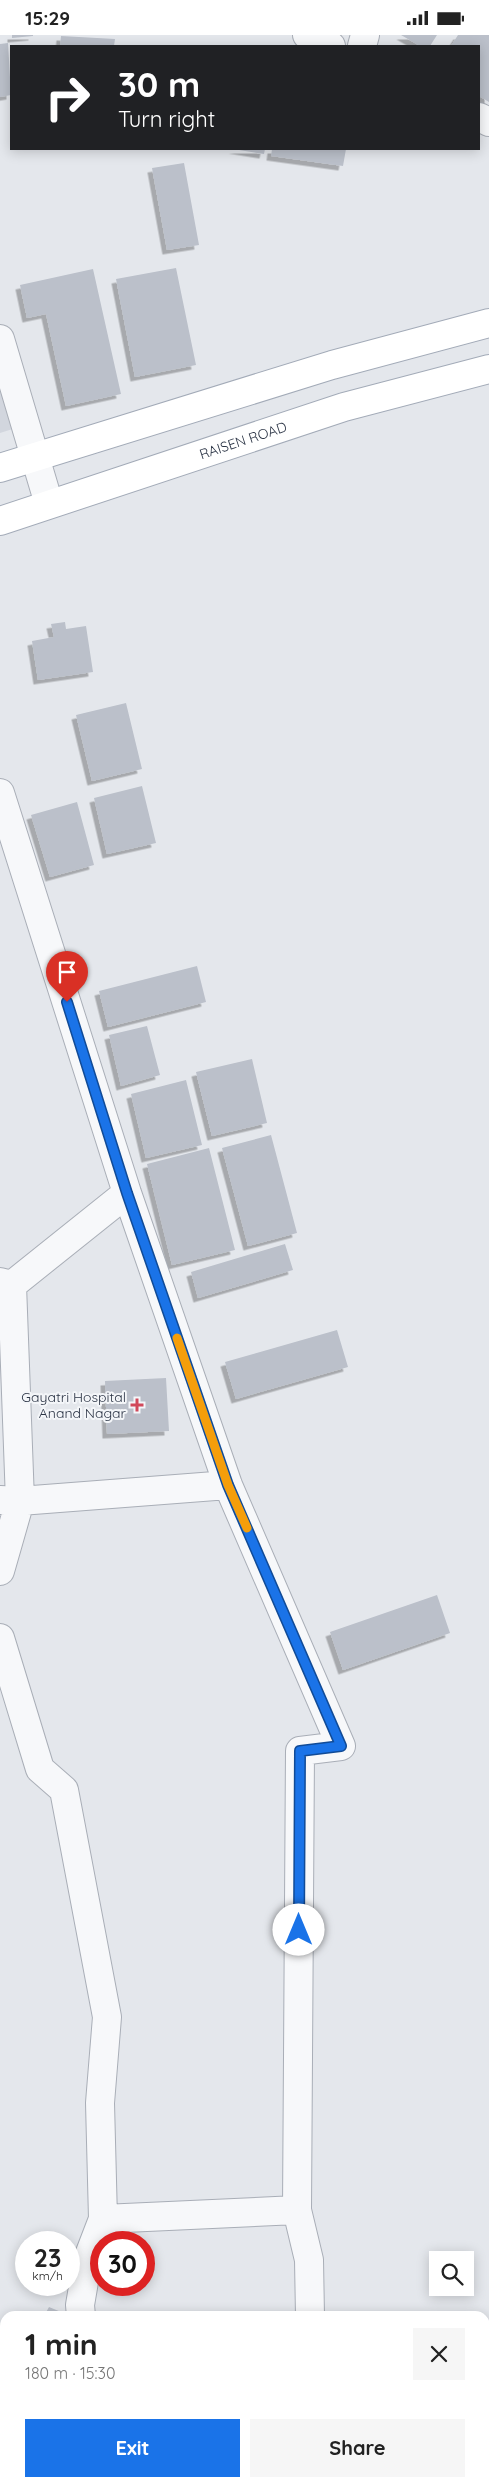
<!DOCTYPE html>
<html lang="en">
<head>
<meta charset="utf-8">
<style>
  body { margin:0; font-family:Quicksand,sans-serif; background:#f6f6f6; color:#222; height:100vh; display:flex; flex-direction:column; font-size:19px; white-space:nowrap }
  * { box-sizing:border-box; margin:0 }
  p { font-size:16px; color:#767676 }
  .icon { flex:none; width:28px; height:28px; fill:none; stroke:currentColor; stroke-width:2; stroke-linecap:round; stroke-linejoin:round }
  .map { position:relative; flex:1; overflow:hidden }
  .details { position:absolute; left:0px; top:2276px; width:490px; height:176px; display:flex; flex-direction:column; background:#fff; border-radius:15px 15px 0 0; box-shadow:0 2px 12px #0003 }
  .details>* { flex:none }
  .hud { position:absolute; left:10px; top:10px; width:470px; height:105px; border-radius:0px; box-shadow:0 2px 12px #0003; background:#202124; color:#fff; overflow:hidden }
  .controls { position:absolute; left:429px; top:2216px; display:grid; gap:10px }
  .controls a { display:grid; place-items:center; width:45px; height:45px; border-radius:0px; background:#fff; box-shadow:0 2px 12px #0003; font-size:25px }
  .speed { position:absolute; left:15px; top:2196px; display:flex; gap:10px; font-size:25px; font-weight:700; text-align:center }
  .speed>* { display:grid; place-content:center; width:65px; height:65px; border-radius:50%; background:#fff; box-shadow:0 2px 12px #0003; line-height:1 }
  .speed small { font-size:12px; font-weight:400 }
  .speed .limit { border:8px solid #d22; background:#fff; color:#111 }
  .pin { position:absolute; display:grid; place-items:center; width:42px; height:42px; color:#fff; margin:-51px -21px; border-radius:50% 50% 50% 0; rotate:-45deg; box-shadow:0 0 5px #0007 }
  .pin .icon { rotate:45deg }
  .me { position:absolute; width:55px; margin:-28px; rotate:0deg; stroke-linejoin:round; filter:drop-shadow(0 0 4px #0008) }
  .turn { display:flex; align-items:center; gap:18px; height:105px; padding:0 25px; font-size:22px }
  .turn .icon { width:65px; height:65px; stroke-width:2.5 }
  .turn b { display:block; font-size:35px; line-height:42px }
  .round { display:grid; place-items:center; flex:none; width:52px; height:52px; border-radius:0px; background:#f6f6f6 }
  .head { display:flex; align-items:center; justify-content:space-between; height:85px; padding:0 25px }
  h1 { font-size:30px; font-weight:700; line-height:38px }
  .cta { display:flex; gap:10px; margin-top:auto; padding:10px 25px }
  .cta a { flex:1; height:58px; border-radius:0px; background:#1a73e8; color:#fff; font-size:20px; font-weight:700; line-height:58px; text-align:center }
  .cta a+a { background:#f6f6f6; color:#222 }
  .status { display:flex; justify-content:space-between; align-items:center; height:35px; padding:0 25px; background:#fff; direction:ltr }
  .status svg { height:14px; fill:currentColor }
  .map>svg:first-child { display:block }
  .built { fill:#d2d6de }
  .building { fill:#bbc0ca; filter:url(#shadow) }
  .lines { fill:none; stroke-linecap:round; stroke-linejoin:round }
  .minor-casing { stroke:#a9aeb7; stroke-width:30 }
  .major-casing { stroke:#a3abb8; stroke-width:30 }
  .minor { stroke:#f7f8fa; stroke-width:28 }
  .major { stroke:#fff; stroke-width:28 }
  .route-casing { stroke:#114b97; stroke-width:12 }
  .route { stroke:#1a73e8; stroke-width:9 }
  .slow { stroke:#f59e0b; stroke-width:9 }
  .poi-dot { fill:#d1495b; stroke:#f4f6f9; stroke-width:2 }
  .labels { text-anchor:middle; stroke-width:4; stroke-linejoin:round; paint-order:stroke }
  .street-label { font-size:14px; fill:#2b3445; stroke:#f4f6f9 }
  .poi-label { font-size:14px; fill:#2b3445; stroke:#f4f6f9; text-anchor:end }
</style>
</head>
<body>
<div class="status"><b>15:29</b><svg viewBox="0 0 49 12"><path d="M0 12V9h3v3zM5 12V6h3v6zM10 12V3h3v9zM15 12V0h3v12zM26 1h20v11H26zM47 4h2v5h-2z"/></svg></div>
<div class="map">
<svg width="489" height="2452" viewBox="0 0 489 2452">
  <defs>
    <filter id="shadow"><feDropShadow dx="-4.5" dy="4.5" stdDeviation="0" flood-color="#0004"/></filter>
  </defs>
  <rect width="100%" height="100%" fill="#e4e7ec"/>
  <!-- built -->
  <path class="built" d="M0,333L19,392L0,398Z"/>
  <!-- building -->
  <path class="building" d="M12,0H33V1L12,3Z
    M401,0H437L430,11H420Z
    M458,0H489V67L479,61V11H451Z
    M61,1L115,4L114,11H60Z
    M8,8L11,60L0,62V9Z
    M233,114H265L264,119Z
    M272,114H346L343,131L271,121Z
    M184,128L199,210L167,215L152,133Z
    M176,233L196,330L135,342L116,244Z
    M93,234L121,359L66,371L46,279L27,283L20,250Z
    M65,587L66,594L86,591L93,637L38,645L32,606L54,602L51,589Z
    M126,668L142,734L92,746L76,680Z
    M142,751L156,808L107,819L94,763Z
    M77,767L94,830L50,842L31,780Z
    M197,931L206,967L108,992L99,956Z
    M147,991L160,1040L121,1051L109,1000Z
    M252,1024L267,1088L212,1101L196,1037Z
    M186,1045L202,1110L146,1123L131,1059Z
    M271,1100L297,1198L248,1211L222,1113Z
    M209,1113L235,1215L172,1230L147,1129Z
    M285,1209L293,1235L198,1263L191,1237Z
    M337,1295L348,1332L236,1364L225,1327Z
    M166,1343L169,1396L107,1399L105,1346Z
    M437,1560L450,1598L343,1635L330,1597Z
    M49,2272L71,2281H44Z"/>
  <g class="lines">
    <!-- minor casing -->
    <g class="minor-casing">
      <path id="minor" d="M307,0L331,11
        M362,11L365,0
        M479,82L489,87
        M0,304L49,469
        M0,758L127,1158L228,1450L341,1711L300,1716L297,2175L309,2225L310,2281
        M0,1247L12,1250L127,1158
        M0,1465L20,1466L228,1450
        M0,1536L20,1466L12,1250
        M0,1603L40,1734L64,1755L107,1982L100,2068L103,2184L88,2223L80,2270L81,2281
        M103,2184L297,2175
        M70,2448L71,2452
        M152,2448L153,2452
        M364,2448L367,2452"/>
    </g>
    <!-- major casing -->
    <g class="major-casing">
      <g id="major">
        <path d="M0,433L332,330L489,288"/>
        <path id="s1" d="M0,486L344,372L489,334"/>
      </g>
    </g>
    <!-- minor -->
    <use href="#minor" class="minor"/>
    <!-- major -->
    <use href="#major" class="major"/>
  </g>
  <g class="lines">
    <!-- route casing -->
    <g class="route-casing">
      <path id="route" d="M67,967L127,1158L228,1450L341,1711L300,1716L299,1895"/>
    </g>
    <!-- route -->
    <use href="#route" class="route"/>
    <!-- slow -->
    <path class="slow" d="M177,1303L228,1450L247,1493"/>
  </g>
  <!-- markers -->
  <path class="poi-dot" d="M134.5 1362.5h5v5h5v5h-5v5h-5v-5h-5v-5h5z"/>
  <g class="labels">
    <!-- street labels -->
    <g class="street-label">
      <text dy="5" stroke="none"><textPath href="#s1" startOffset="256">RAISEN ROAD</textPath></text>
    </g>
    <!-- poi labels -->
    <g class="poi-label">
      <text x="126" y="1367">Gayatri Hospital<tspan x="126" dy="16">Anand Nagar</tspan></text>
    </g>
  </g>
</svg>
<div class="controls">
<a><svg class="icon" aria-label="search" viewBox="0 0 24 24"><circle cx="10" cy="10" r="6"/><path d="M15 15l6 6"/></svg></a>
</div>
<div class="speed"><div>23<small>km/h</small></div><div class="limit">30</div></div>
<div class="pin" style="left:67px;top:967px;background:#d93025"><svg class="icon" aria-label="arrive" viewBox="0 0 24 24"><path d="M6 21V4h12l-3 4 3 4H6"/></svg></div>
<svg class="me" style="left:299px;top:1895px" viewBox="-20 -20 40 40"><circle r="19" fill="#fff"/><path d="M0-13L10 11 0 6-10 11z" fill="#1a73e8"/></svg>
<div class="hud">
<div class="turn"><svg class="icon" aria-label="right" viewBox="0 0 24 24"><path d="M7 20v-9h11M14 6l5 5-5 5"/></svg><div><b>30 m</b>Turn right</div></div>
</div>
<section class="details">
<div class="head"><div><h1>1 min</h1><p>180 m · 15:30</p></div><a class="round"><svg class="icon" aria-label="close" viewBox="0 0 24 24"><path d="M6 6l12 12M18 6L6 18"/></svg></a></div>
<div class="cta"><a>Exit</a><a>Share</a></div>
</section>
</div>
</body>
</html>
